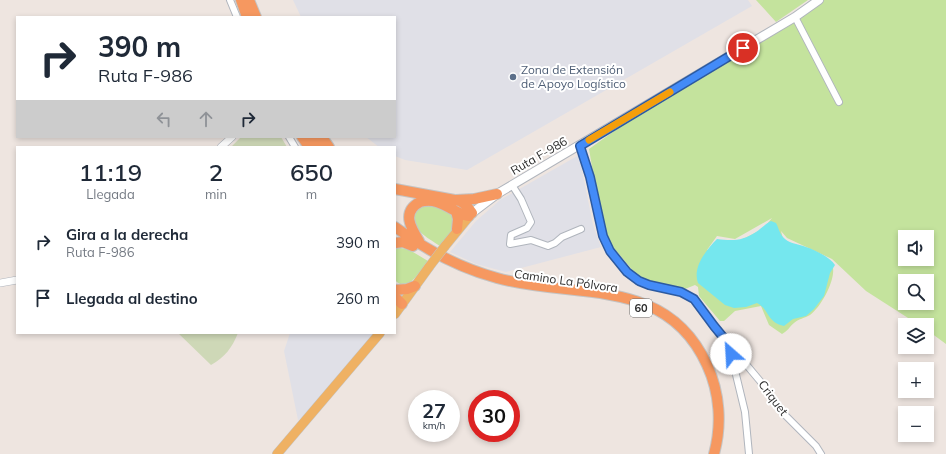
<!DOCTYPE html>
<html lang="es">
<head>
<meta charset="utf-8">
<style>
  body { margin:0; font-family:Mulish,sans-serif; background:#f6f6f7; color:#1f2937; height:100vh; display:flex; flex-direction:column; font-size:15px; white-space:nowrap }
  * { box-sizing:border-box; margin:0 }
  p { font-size:13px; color:#747a83 }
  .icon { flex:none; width:22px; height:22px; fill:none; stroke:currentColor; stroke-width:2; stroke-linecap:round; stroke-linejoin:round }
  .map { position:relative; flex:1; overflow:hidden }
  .drawer { position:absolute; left:16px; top:146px; width:380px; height:188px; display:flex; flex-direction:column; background:#fff; border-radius:0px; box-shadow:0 2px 6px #0003 }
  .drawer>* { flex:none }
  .guide { position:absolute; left:16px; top:16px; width:380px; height:122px; border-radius:0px; box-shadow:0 2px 6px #0003; background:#fff; color:#1f2937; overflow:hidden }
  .controls { position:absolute; left:898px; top:230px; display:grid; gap:8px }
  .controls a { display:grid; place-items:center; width:36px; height:36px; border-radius:0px; background:#fff; box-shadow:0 2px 6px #0003; font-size:20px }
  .speed { position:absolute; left:408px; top:390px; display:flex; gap:8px; font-size:20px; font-weight:700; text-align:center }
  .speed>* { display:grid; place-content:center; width:52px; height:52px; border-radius:50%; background:#fff; box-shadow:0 2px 6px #0003; line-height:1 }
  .speed small { font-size:10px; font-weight:400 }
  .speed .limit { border:6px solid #d22; background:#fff; color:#111 }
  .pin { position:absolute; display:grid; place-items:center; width:34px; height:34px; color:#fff; margin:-17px; border:2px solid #fff; border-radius:50%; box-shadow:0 1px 4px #0007 }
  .me { position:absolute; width:44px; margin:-22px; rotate:334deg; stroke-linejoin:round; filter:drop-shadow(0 0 3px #0008) }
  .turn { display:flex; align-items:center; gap:14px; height:84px; padding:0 16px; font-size:18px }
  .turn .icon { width:52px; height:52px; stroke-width:2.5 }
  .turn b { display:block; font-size:28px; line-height:34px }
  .lanes { display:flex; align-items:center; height:38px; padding:0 16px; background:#0003; justify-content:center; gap:20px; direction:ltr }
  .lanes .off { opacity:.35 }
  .eta { display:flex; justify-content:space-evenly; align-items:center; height:68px; text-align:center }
  .eta b { font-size:24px; font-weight:600; line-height:28px }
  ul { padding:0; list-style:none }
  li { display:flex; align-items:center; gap:12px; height:56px; padding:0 16px }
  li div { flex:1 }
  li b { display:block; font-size:15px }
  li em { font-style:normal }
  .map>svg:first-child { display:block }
  .industrial { fill:#e0e0e7 }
  .green { fill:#c4e39d; fill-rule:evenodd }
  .cemetery { fill:#ced8b7 }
  .water { fill:#75e7ee }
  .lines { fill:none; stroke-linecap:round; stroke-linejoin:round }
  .minor-casing { stroke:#b0b5bd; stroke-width:8 }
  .tertiary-casing { stroke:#b0b5bd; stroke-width:8 }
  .secondary-casing { stroke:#b0b5bd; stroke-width:10 }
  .primary-casing { stroke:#c4c4c4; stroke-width:10 }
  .trunk-casing { stroke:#c4c4c4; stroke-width:12 }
  .minor { stroke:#fff; stroke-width:6 }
  .tertiary { stroke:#fff; stroke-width:7 }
  .secondary { stroke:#fff; stroke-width:8 }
  .primary { stroke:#efb163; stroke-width:9 }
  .trunk { stroke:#f69860; stroke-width:10 }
  .primary-bridge-casing { stroke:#c4c4c4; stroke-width:10; stroke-linecap:butt }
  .primary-bridge { stroke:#efb163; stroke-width:9 }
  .route-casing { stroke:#2c5aa1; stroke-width:10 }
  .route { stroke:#438bf8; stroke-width:7 }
  .slow { stroke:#f59e0b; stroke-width:7 }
  .service-dot { fill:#5c6f8a; stroke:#fff; stroke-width:1.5 }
  .labels { text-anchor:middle; stroke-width:4; stroke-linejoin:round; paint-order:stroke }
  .shield { fill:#fff; stroke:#6c6c6c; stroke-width:1 }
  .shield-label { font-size:11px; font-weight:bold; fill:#2d2d2d }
  .service-label { font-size:12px; fill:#4e5e75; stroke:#fff; text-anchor:start }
  .street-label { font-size:12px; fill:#2d2d2d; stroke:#fff }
</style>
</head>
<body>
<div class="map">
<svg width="946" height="454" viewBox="0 0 946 454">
  <rect width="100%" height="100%" fill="#eee5e0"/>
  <!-- industrial -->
  <path class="industrial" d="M293,0H748L752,6L467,170L405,160L395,156V147H379L366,137H395V17H301Z
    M579,155L593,225L601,247L506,272L476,264L450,252L476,221L500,200Z
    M290,333H376L303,417L298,420L284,351Z"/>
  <!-- green -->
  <path class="green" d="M756,0H808L776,22Z
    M823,0H946V344L927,330V325H919L866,291L832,259L787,238L781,231L783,239L833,268C835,281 821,307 810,315C805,318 798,319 794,323C789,327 788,331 782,334L769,325L761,306L735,311L724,321H720L699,296L698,287L695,285L685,289L639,278L607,240L598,202L589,149L648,107L815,7ZM772,218L763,229L729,246L707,250L717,236L735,239ZM905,237H927V259H905ZM905,281H927V303H905Z
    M424,205L443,207L451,212L456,226L440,246C425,236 414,232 413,212Z
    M400,248L408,249L428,261C420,270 408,295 395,280V249Z"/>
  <!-- cemetery -->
  <path class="cemetery" d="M241,137H281L287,147H231Z
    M178,333H238C232,348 225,357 211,365Z"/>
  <!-- water -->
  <path class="water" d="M771,221L776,223C779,228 779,234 785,239C791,244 799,244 806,247C815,250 830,257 835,265L830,273L824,296L814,309L806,316L793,319L784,326C766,322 770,310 757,303L746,307L734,308L725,305L698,283C692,267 707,249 717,239C732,241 743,241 756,232C762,228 765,224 771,221Z"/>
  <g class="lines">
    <!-- minor casing -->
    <g class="minor-casing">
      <path id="minor" d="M230,0L237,17
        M795,17L839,102
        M289,137L295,147
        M580,146L590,177L603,236L610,251L627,271L639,281L649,285L681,292L694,299L714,326L760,381L782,412L816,446L821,454
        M512,185L521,199L531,222L527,228L511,235L510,244L531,240L548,246L555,243L562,237L581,229
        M732,348L731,354L745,412L749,454"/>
    </g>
    <!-- tertiary casing -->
    <g class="tertiary-casing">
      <path id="tertiary" d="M221,147L232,137
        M0,283L17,280"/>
    </g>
    <!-- secondary casing -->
    <g class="secondary-casing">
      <path id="secondary" d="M472,213L497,194L795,17L819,0"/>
    </g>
    <!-- primary casing -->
    <g class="primary-casing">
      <path id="primary" d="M445,246L472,213
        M395,314L429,267
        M277,454L380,333"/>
    </g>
    <!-- trunk casing -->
    <g class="trunk-casing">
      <path id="trunk" d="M241,0L247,17
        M249,0L256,17
        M302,137L309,147
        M311,137L318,147
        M322,137L329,147
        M395,189L460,201L466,205L472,213
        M456,200L474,199L497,194
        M456,211L458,219L457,229
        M395,227C426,250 460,268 497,278C576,300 666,275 707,365C720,393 722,425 714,454
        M419,241C411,228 401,212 420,202C441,196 453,214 469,216
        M395,243L403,242L413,246
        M395,290L407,289L415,286
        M395,297L402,304"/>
    </g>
    <!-- minor -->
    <use href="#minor" class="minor"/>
    <!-- tertiary -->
    <use href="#tertiary" class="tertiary"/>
    <!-- secondary -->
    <use href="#secondary" class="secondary"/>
    <!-- primary -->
    <use href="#primary" class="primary"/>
    <!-- trunk -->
    <use href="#trunk" class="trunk"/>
    <!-- primary-bridge casing -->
    <g class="primary-bridge-casing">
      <path id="primary-bridge" d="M429,267L445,246"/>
    </g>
    <!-- primary-bridge -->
    <use href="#primary-bridge" class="primary-bridge"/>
  </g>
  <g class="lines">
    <!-- route casing -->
    <g class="route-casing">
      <path id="route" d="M731,354L732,348L714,326L694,299L681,292L649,285L639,281L627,272L610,251L603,236L590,177L580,146L743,48"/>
    </g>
    <!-- route -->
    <use href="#route" class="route"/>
    <!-- slow -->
    <path class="slow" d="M589,140L670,92"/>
  </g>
  <!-- markers -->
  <circle class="service-dot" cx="513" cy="77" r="4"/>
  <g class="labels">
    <!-- shield labels -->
    <rect class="shield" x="630" y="299" width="22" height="18" rx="3"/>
    <g class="shield-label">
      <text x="641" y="312">60</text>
    </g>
    <!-- service labels -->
    <g class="service-label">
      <text x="521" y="74">Zona de Extensión<tspan x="521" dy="14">de Apoyo Logístico</tspan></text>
    </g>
    <!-- street labels -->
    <g class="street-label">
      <text transform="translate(539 156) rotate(-30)" y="4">Ruta F-986</text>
      <text transform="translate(566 281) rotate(8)" y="4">Camino La Pólvora</text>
      <text transform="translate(773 398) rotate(53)" y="4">Criquet</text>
    </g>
  </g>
</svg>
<div class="controls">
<a><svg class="icon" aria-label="sound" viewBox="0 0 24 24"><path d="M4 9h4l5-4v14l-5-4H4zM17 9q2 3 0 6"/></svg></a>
<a><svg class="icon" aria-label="search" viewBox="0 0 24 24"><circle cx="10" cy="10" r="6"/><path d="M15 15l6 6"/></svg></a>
<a><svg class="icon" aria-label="layers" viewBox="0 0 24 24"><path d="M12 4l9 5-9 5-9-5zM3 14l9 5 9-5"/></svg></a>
<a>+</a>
<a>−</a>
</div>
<div class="speed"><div>27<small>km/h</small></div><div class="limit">30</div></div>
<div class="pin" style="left:743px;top:48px;background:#d93025"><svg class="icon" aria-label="arrive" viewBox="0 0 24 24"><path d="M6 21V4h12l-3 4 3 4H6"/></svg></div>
<svg class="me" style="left:731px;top:354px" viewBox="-20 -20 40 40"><circle r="19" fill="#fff"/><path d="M0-13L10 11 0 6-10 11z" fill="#438bf8"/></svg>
<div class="guide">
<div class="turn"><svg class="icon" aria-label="right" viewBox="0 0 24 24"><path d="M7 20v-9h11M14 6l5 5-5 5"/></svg><div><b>390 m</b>Ruta F-986</div></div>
<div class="lanes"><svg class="icon off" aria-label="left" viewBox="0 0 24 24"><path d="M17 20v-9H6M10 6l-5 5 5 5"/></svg><svg class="icon off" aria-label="ahead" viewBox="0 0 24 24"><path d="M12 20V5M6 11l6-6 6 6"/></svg><svg class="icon" aria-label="right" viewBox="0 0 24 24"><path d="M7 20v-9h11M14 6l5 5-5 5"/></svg></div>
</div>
<section class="drawer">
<div class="eta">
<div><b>11:19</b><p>Llegada</p></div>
<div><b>2</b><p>min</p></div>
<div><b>650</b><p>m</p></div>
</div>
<ul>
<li><svg class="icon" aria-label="right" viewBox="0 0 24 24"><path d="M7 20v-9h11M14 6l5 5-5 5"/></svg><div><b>Gira a la derecha</b><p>Ruta F-986</p></div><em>390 m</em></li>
<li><svg class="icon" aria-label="arrive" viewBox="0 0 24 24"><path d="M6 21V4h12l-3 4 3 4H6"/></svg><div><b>Llegada al destino</b></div><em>260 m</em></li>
</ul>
</section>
</div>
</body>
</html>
